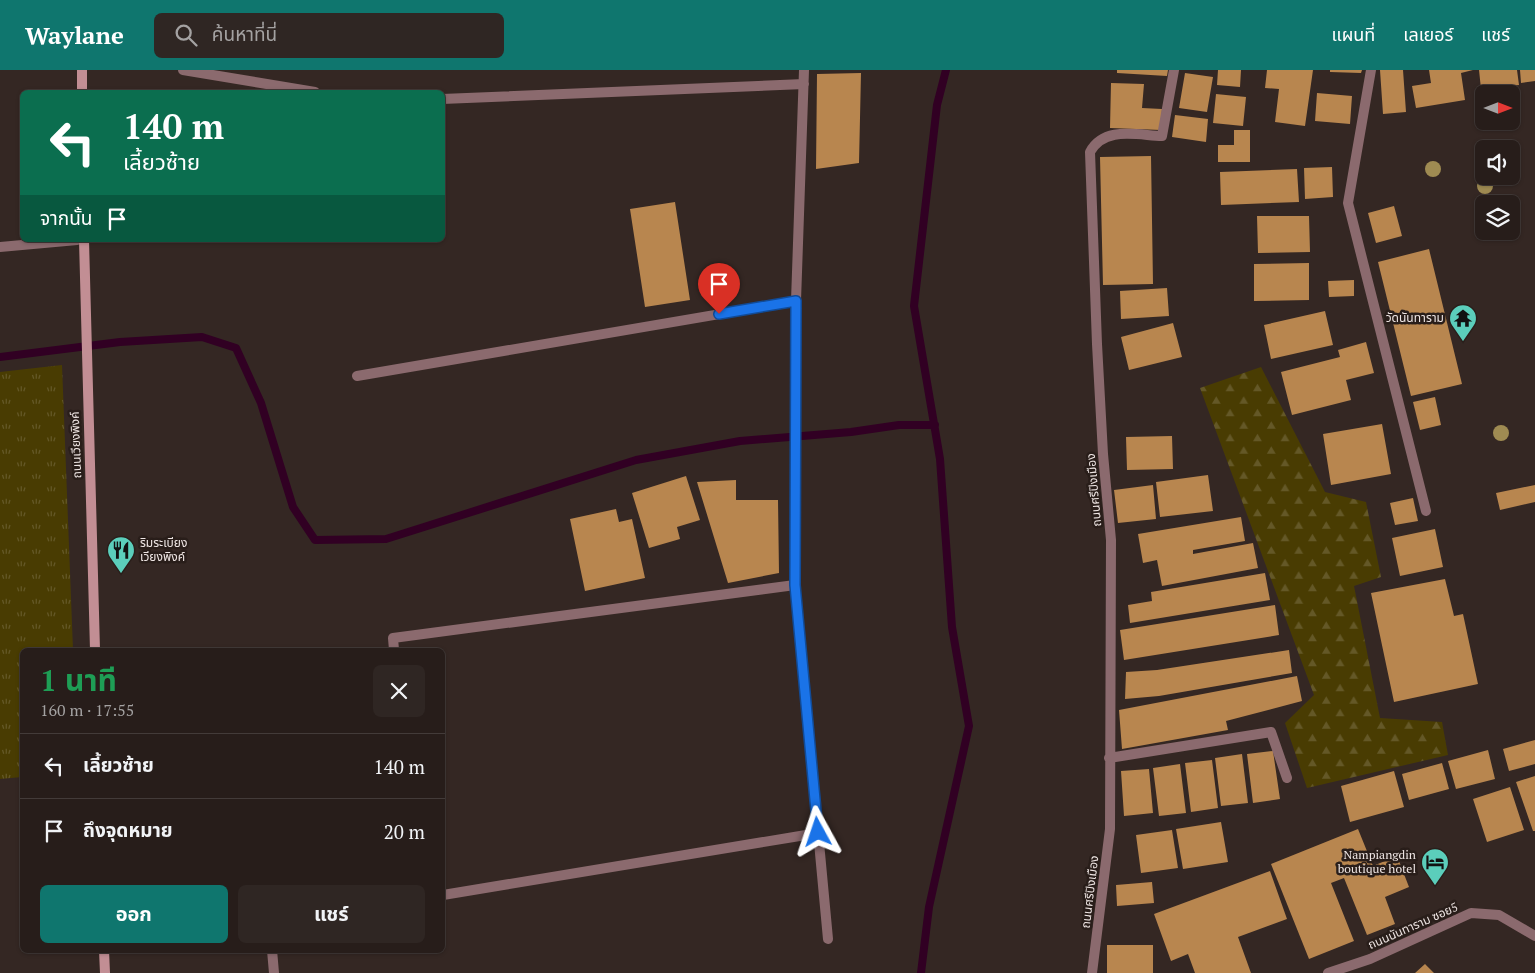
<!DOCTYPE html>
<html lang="th">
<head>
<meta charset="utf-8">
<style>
  body { margin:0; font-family:"PT Serif","Noto Sans Thai",serif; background:#2f2623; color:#f1f3f6; height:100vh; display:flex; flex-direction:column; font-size:19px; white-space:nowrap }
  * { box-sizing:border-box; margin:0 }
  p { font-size:16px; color:#a4a2a2 }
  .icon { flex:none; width:28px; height:28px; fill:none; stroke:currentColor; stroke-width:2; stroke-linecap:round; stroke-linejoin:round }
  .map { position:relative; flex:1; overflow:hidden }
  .panel { position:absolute; left:20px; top:578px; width:425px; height:305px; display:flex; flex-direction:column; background:#271d1a; border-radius:8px; box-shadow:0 1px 4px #0004,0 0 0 1px #433b39 }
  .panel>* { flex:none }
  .hud { position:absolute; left:20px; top:20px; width:425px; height:152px; border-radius:8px; box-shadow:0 1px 4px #0004,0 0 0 1px #433b39; background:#0b6e4f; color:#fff; overflow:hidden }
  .needle { width:32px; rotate:90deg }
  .tools { position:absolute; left:1475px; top:15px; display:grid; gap:10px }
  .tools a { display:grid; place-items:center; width:45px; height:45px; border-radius:8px; background:#271d1a; box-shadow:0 1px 4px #0004,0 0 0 1px #433b39; font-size:25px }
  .pin { position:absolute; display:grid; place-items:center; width:42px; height:42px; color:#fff; margin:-51px -21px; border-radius:50% 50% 50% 0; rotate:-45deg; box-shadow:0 0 5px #0007 }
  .pin .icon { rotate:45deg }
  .me { position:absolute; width:55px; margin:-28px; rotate:355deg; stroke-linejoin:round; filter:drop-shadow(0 0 4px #0008) }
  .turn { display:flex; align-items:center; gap:18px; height:105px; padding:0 20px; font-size:22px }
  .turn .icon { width:65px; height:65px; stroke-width:2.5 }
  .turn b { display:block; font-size:35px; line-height:42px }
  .then { display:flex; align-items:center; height:48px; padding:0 20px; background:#0003; gap:10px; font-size:19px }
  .round { display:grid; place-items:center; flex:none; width:52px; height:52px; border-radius:8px; background:#2f2623 }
  .overview { display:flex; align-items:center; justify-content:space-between; height:85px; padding:0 20px }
  h1 { font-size:30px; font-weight:700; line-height:38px; color:#1e9e55 }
  .button { display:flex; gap:10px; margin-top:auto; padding:10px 20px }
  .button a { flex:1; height:58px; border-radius:8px; background:#0f766e; color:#fff; font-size:20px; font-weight:700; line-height:58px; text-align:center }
  .button a+a { background:#2f2623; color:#f1f3f6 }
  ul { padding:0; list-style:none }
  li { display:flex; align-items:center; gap:15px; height:65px; padding:0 20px; border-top:1px solid #433b39 }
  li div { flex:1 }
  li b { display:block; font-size:19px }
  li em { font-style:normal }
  header { display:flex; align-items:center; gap:30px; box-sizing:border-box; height:70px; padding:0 25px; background:#0f766e; color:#fff }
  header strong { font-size:24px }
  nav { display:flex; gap:28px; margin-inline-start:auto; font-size:18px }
  .search { width:350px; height:45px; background:#2f2623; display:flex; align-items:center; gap:12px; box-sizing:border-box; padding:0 18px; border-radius:8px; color:#a4a2a2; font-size:19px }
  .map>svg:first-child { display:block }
  .grass { fill:url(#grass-tufts) }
  .forest { fill:url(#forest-firs) }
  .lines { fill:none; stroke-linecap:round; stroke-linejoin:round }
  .stream { stroke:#310023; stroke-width:8 }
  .building { fill:#b8864f }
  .street { stroke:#8b6a6e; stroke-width:10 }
  .secondary { stroke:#c28e94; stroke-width:10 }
  .tree { fill:#9f8b52 }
  .route-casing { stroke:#114b97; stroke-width:12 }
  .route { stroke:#1a73e8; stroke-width:9 }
  .labels { text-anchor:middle; stroke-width:5; stroke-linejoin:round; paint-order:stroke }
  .poi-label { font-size:12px; fill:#efe6e4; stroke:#291e1a; text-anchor:end }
  .street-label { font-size:12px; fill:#efe6e4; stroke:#291e1a }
</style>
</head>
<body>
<header>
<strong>Waylane</strong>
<div class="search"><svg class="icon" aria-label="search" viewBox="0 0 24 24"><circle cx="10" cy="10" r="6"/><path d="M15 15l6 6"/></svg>ค้นหาที่นี่</div>
<nav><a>แผนที่</a><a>เลเยอร์</a><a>แชร์</a></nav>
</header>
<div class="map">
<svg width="1535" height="903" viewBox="0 0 1535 903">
  <defs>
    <pattern id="grass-tufts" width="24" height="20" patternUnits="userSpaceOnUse" patternTransform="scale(1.25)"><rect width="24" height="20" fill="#493c02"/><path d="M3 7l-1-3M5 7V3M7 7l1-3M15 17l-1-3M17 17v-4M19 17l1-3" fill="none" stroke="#645827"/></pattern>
    <pattern id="forest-firs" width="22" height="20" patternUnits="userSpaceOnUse" patternTransform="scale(1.25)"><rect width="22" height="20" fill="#493c02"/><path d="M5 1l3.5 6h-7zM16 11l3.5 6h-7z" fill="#645827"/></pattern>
  </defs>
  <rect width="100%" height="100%" fill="#342723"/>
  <!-- grass -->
  <path class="grass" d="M62,295L73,580H22V707L0,709V302Z"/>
  <!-- forest -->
  <path class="forest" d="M1261,297L1325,422L1366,432L1381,507L1354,516L1380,648L1442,652L1448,685L1307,718L1285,653L1314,625L1200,318Z"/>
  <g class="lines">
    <!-- stream -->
    <path class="stream" d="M0,287L120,272L202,267L236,278L261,333L293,437L315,470L386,469L636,390L740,371L851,362L899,355H935
      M921,903L929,837L969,656L952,557L940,389L914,236L937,35L946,0"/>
  </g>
  <!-- building -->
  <path class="building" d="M1117,0H1168L1167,6L1117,3Z
    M1218,0H1241L1240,17L1217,15Z
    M1267,0H1313L1305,56L1275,52L1279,19L1265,18Z
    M1330,0H1362L1361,3L1330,2Z
    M1380,0H1403L1406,42L1383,44Z
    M1429,0H1473L1461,3L1465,30L1416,38L1412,16L1431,13Z
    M1479,0H1517L1519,15L1481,19Z
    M1520,0H1535V11L1521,13Z
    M861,3L859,93L816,99L817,4Z
    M1185,3L1213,7L1207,42L1179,38Z
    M1111,13L1144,14L1142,38L1162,39L1161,60L1110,58Z
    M1317,23L1352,26L1350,54L1315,51Z
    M1216,24L1246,27L1243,56L1213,53Z
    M1175,45L1208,49L1206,72L1172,67Z
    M1234,60H1250V92H1218V75H1234Z
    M1151,86L1153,214L1103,215L1100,87Z
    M1332,97L1333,127L1305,129L1304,98Z
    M1297,99L1299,132L1221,135L1220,102Z
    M675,132L690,230L645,237L630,139Z
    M1394,136L1402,166L1376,173L1368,143Z
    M1257,146H1309L1310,182L1258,183Z
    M1429,179L1462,314L1411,326L1378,192Z
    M1309,193V230L1254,231V194Z
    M1354,210V226L1329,227L1328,211Z
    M1167,218L1169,246L1121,249L1120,221Z
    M1325,241L1333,275L1271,289L1264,255Z
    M1173,253L1182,287L1129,300L1121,267Z
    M1366,272L1374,303L1346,310L1351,330L1292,345L1281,302L1340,287L1338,280Z
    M1435,327L1441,355L1420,360L1413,332Z
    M1382,354L1391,404L1331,415L1323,364Z
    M1172,366L1173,399L1127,400L1126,367Z
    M1208,405L1213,441L1160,447L1156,412Z
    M686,406L700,450L677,457L680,469L649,478L632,423Z
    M736,410V430H778L779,503L728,513L697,412Z
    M1153,415L1156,449L1118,453L1114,420Z
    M1535,415V432L1500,440L1496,423Z
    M1413,428L1418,451L1395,455L1390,433Z
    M616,439L619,452L632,449L645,508L585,521L570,449Z
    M1241,447L1245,471L1193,480V484L1253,473L1258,498L1162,516L1157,490L1143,493L1138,464Z
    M1435,459L1443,497L1400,506L1392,468Z
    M1265,503L1270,530L1130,553L1128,535L1152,531L1151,522Z
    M1445,509L1454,546L1463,544L1478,614L1394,632L1371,523Z
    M1275,535L1279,565L1124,590L1120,560Z
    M1289,580L1292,603L1159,626L1125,629L1126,602L1157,600Z
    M1297,606L1302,631L1226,651L1228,660L1122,679L1119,640Z
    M1535,670V694L1509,701L1503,679Z
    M1488,680L1495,709L1456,719L1448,691Z
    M1273,681L1280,729L1253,733L1247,684Z
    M1242,684L1248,733L1221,736L1215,688Z
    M1212,690L1218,738L1191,742L1185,693Z
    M1442,693L1449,719L1409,730L1402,704Z
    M1180,694L1186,743L1159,746L1153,698Z
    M1149,699L1153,743L1124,746L1121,701Z
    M1394,701L1404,737L1350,752L1341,716Z
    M1535,706V761H1533L1516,712Z
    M1510,717L1524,760L1487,772L1473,729Z
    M1221,752L1228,792L1183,799L1176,759Z
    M1358,759L1373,796L1397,786L1409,817L1385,827L1395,854L1367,865L1344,808L1331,813L1354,871L1309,889L1271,794Z
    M1172,760L1178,798L1141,803L1136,765Z
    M1270,801L1287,849L1238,867L1251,903H1195L1188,884L1171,891L1154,844Z
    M1152,812L1154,833L1117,836L1116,815Z
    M1107,875H1153V903H1107Z
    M1425,894L1434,903H1415Z"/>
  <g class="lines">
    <!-- street -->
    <path class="street" d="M183,0L315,22
      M804,0L796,231L795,515L828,869
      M1371,0L1348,133L1426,441
      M442,29L804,14
      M0,177L77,170
      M357,306L796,231
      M394,580L393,568L795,515
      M1109,688L1271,662L1287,708
      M442,823L443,825L818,763
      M272,880L274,903
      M1092,903L1110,759L1111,470L1103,384L1097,274L1090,82C1104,56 1136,65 1162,66L1174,0
      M1328,903L1370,889L1471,843L1499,845L1535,866"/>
    <!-- secondary -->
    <path class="secondary" d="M82,0V22
      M84,170L95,580
      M104,880L105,903"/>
  </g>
  <!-- trees -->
  <g class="tree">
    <circle cx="1433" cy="99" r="8"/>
    <circle cx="1485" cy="116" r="8"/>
    <circle cx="1501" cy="363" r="8"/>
  </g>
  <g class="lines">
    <!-- route casing -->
    <g class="route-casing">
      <path id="route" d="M719,244L796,231L795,515L818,762"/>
    </g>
    <!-- route -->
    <use href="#route" class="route"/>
  </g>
  <!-- icons -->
  <defs>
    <g id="temple-pin" transform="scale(1.4375)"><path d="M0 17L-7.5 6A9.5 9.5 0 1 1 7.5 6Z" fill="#5bcebb" stroke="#291e1a"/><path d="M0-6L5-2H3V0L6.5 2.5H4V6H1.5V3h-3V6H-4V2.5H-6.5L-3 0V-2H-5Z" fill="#111"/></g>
    <g id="restaurant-pin" transform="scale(1.4375)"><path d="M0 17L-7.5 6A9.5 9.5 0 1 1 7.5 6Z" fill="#5bcebb" stroke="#291e1a"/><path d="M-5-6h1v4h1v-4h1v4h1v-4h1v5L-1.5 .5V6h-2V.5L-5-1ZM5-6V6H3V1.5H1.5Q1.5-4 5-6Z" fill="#111"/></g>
    <g id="hotel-pin" transform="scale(1.4375)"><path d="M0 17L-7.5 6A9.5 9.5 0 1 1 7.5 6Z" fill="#5bcebb" stroke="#291e1a"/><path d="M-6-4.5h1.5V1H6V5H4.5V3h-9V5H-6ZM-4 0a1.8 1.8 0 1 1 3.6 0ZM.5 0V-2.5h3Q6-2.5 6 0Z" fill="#111"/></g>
  </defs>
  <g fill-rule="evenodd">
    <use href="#temple-pin" x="1463" y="248"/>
    <use href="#restaurant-pin" x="121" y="480"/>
    <use href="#hotel-pin" x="1435" y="792"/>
  </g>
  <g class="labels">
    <!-- poi labels -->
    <g class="poi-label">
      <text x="1444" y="252">วัดนันทาราม</text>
      <text x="140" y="477" text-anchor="start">ริมระเบียง<tspan x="140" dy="14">เวียงพิงค์</tspan></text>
      <text x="1416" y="789">Nampiangdin<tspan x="1416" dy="14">boutique hotel</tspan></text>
    </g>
    <!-- street labels -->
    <g class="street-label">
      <text transform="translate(76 375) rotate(-92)" y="4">ถนนเวียงพิงค์</text>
      <text transform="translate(1094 420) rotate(-95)" y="4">ถนนศรีปิงเมือง</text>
      <text transform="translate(1090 822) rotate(-83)" y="4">ถนนศรีปิงเมือง</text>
      <text transform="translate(1413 856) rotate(-24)" y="4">ถนนนันทาราม ซอย5</text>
    </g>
  </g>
</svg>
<div class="tools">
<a><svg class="needle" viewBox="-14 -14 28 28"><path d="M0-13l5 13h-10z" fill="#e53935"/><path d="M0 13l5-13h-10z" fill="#a4a2a2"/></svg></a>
<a><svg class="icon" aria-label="sound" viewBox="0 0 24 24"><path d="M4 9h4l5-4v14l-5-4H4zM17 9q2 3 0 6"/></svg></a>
<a><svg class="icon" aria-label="layers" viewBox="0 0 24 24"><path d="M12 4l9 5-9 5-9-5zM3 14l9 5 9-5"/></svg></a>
</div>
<div class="pin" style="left:719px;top:244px;background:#d93025"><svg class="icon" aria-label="arrive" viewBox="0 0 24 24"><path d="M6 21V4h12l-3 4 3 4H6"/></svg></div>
<svg class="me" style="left:818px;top:762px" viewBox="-20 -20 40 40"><path d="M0-17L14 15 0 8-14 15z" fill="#1a73e8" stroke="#fff" stroke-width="4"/></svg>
<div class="hud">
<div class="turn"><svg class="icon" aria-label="left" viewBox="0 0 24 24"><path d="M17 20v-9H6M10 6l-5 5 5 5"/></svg><div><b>140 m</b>เลี้ยวซ้าย</div></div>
<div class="then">จากนั้น<svg class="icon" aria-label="arrive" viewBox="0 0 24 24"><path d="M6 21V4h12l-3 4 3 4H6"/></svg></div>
</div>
<section class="panel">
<div class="overview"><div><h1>1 นาที</h1><p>160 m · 17:55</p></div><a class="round"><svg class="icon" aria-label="close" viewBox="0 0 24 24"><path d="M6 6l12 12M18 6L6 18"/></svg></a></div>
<ul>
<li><svg class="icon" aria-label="left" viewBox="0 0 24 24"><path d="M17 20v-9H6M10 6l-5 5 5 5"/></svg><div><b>เลี้ยวซ้าย</b></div><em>140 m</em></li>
<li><svg class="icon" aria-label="arrive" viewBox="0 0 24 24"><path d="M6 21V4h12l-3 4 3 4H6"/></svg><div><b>ถึงจุดหมาย</b></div><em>20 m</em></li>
</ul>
<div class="button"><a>ออก</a><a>แชร์</a></div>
</section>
</div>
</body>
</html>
